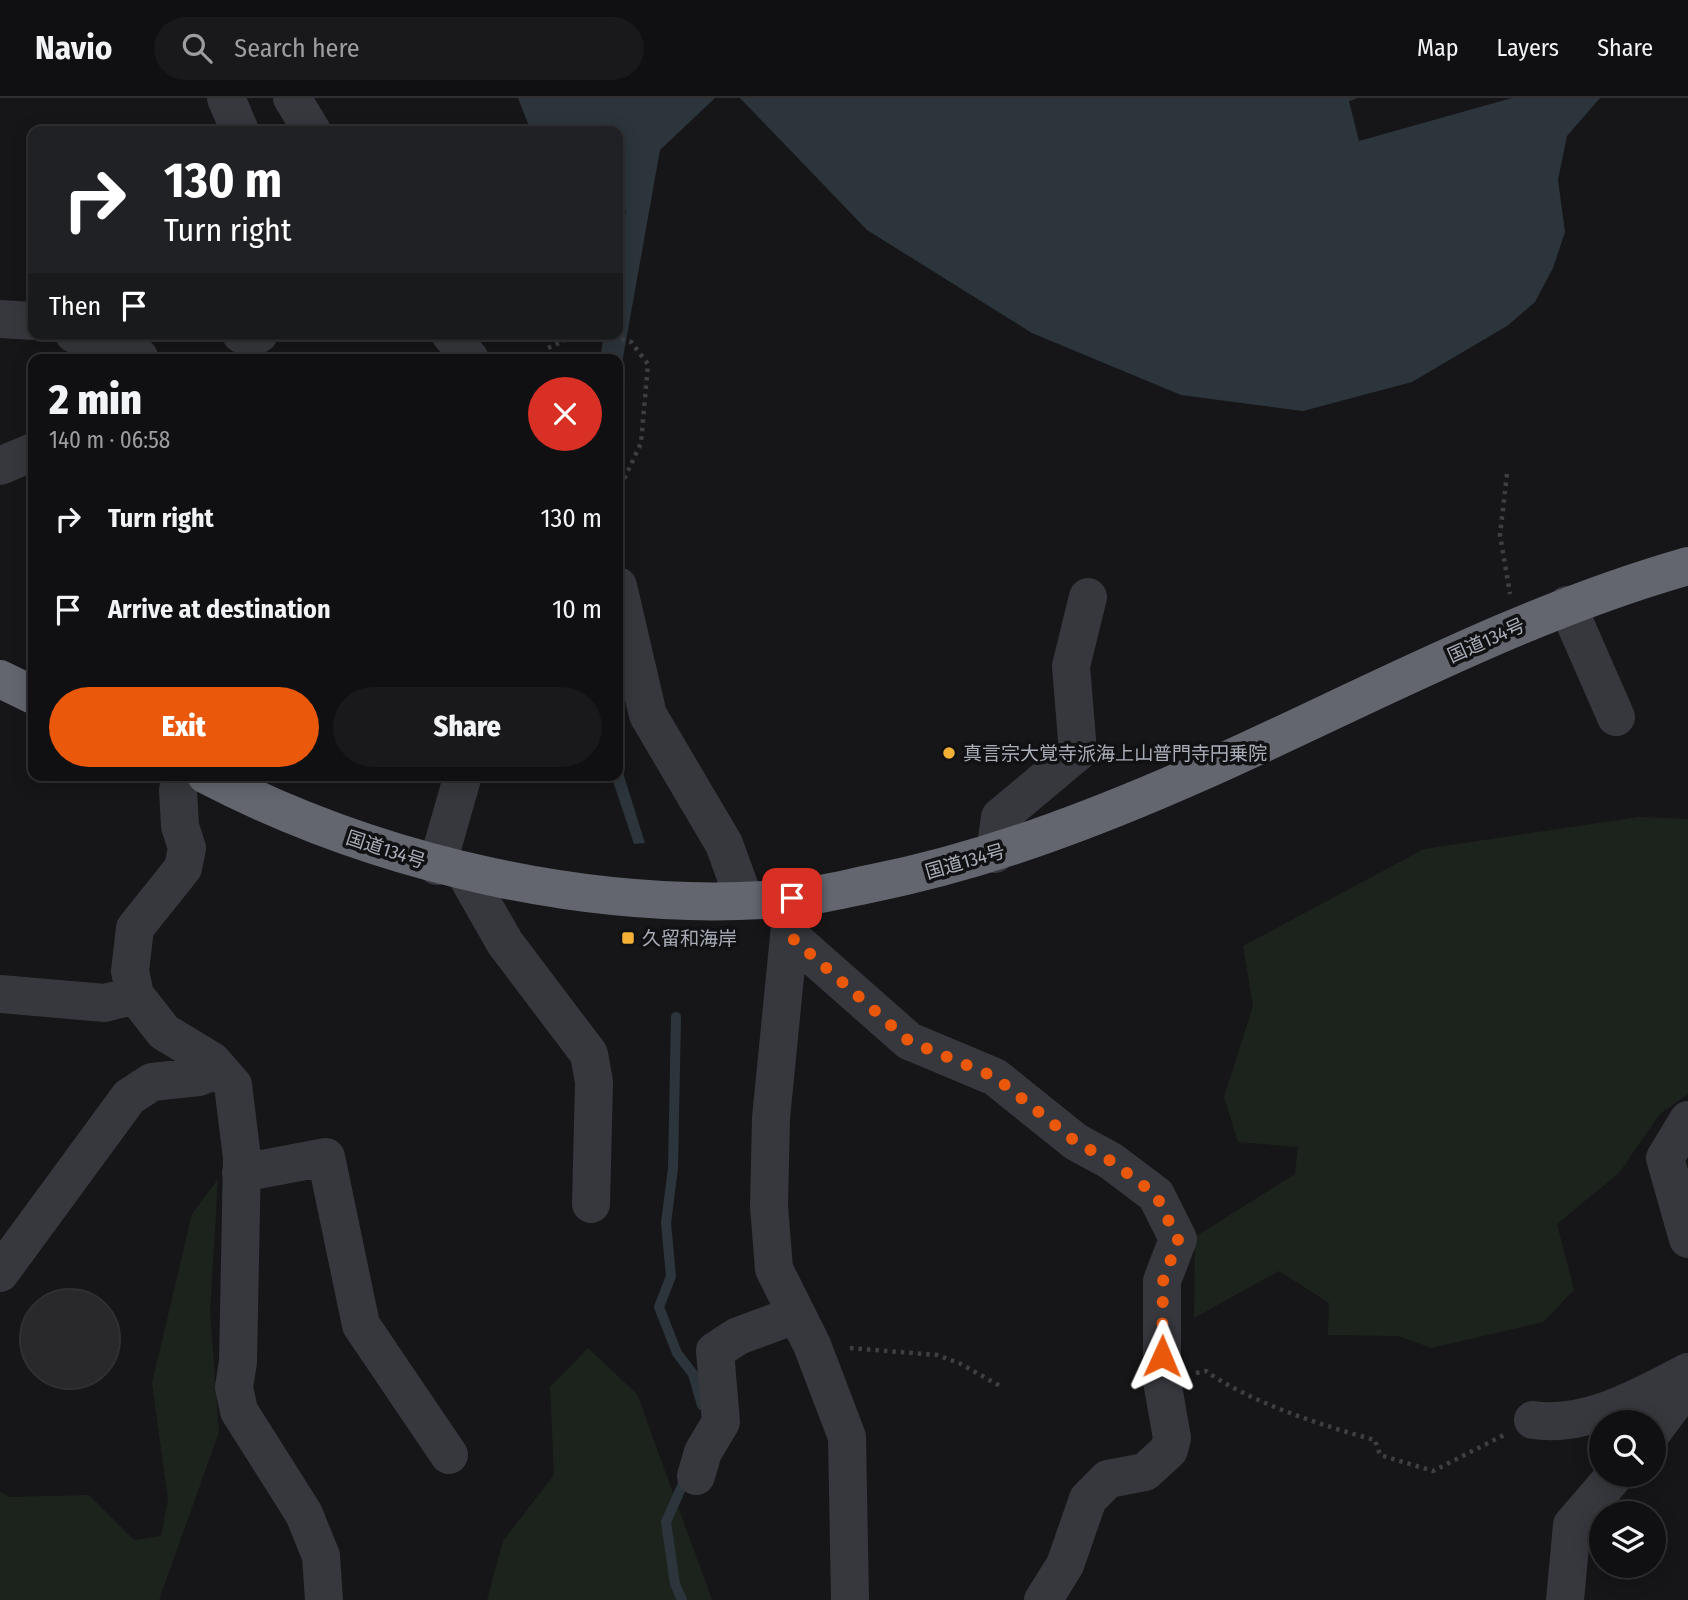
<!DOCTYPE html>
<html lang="en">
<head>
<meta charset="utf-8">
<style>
  body { margin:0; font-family:"Fira Sans Condensed","Noto Sans JP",sans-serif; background:#19191b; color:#f1f3f6; height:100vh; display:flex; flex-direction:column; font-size:26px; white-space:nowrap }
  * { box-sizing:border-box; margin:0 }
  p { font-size:23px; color:#9c9d9f }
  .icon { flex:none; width:38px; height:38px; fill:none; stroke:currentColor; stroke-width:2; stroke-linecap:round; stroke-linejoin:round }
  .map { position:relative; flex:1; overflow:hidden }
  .sheet { position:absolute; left:28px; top:256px; width:595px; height:427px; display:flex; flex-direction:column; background:#101012; border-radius:14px; box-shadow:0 4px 18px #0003,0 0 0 2px #303032 }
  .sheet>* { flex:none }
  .banner { position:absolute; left:28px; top:28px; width:595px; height:214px; border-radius:14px; box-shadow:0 4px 18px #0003,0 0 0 2px #303032; background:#202124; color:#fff; overflow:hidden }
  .buttons { position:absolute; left:1589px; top:1312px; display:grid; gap:14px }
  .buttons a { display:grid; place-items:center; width:77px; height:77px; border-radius:50%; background:#101012; box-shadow:0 4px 18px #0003,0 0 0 2px #303032; font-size:35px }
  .pin { position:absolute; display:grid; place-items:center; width:60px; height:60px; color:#fff; margin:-30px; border-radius:14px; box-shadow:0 4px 10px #0006 }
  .me { position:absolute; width:77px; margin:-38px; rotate:1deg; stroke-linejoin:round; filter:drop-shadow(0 0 5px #0008) }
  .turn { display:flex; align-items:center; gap:24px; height:147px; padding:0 21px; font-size:32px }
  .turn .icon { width:91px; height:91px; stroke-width:2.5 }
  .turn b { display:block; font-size:49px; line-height:60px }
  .then { display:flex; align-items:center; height:66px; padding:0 21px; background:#0003; gap:14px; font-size:26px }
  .round { display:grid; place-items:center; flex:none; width:74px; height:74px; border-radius:37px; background:#19191b }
  .headline { display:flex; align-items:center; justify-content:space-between; height:119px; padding:0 21px }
  h1 { font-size:42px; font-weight:800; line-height:52px }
  .action { display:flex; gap:14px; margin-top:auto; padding:14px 21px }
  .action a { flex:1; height:80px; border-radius:42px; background:#ea580c; color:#fff; font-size:28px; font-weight:800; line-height:80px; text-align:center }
  .action a+a { background:#19191b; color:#f1f3f6 }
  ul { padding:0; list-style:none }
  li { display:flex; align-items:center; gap:21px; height:91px; padding:0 21px }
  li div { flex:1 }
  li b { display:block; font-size:26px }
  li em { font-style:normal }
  header { display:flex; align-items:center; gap:42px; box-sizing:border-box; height:98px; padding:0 35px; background:#101012; border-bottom:2px solid #303032 }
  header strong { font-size:33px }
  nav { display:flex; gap:38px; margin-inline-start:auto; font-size:24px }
  .search { width:490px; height:63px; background:#19191b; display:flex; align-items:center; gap:18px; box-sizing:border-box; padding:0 24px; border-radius:38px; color:#9c9d9f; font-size:26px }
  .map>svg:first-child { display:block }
  .green { fill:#1c231d }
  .water { fill:#2c353c }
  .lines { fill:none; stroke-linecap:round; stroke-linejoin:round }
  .stream { stroke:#2c353c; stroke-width:10 }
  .building { fill:#29292c; stroke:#303034; stroke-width:2 }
  .path { stroke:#3d3f44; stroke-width:4.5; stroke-dasharray:3.5 5; stroke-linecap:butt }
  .minor { stroke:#37383d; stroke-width:38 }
  .highway { stroke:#63666e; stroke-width:38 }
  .route { stroke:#ea580c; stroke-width:12; stroke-dasharray:0 21.6 }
  .poi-dot { fill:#f2b134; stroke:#111113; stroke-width:2.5 }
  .labels { text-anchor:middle; stroke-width:7; stroke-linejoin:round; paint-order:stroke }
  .street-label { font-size:19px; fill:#a8adb8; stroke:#111113 }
  .poi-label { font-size:19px; fill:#a8adb8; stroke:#111113; text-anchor:start }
</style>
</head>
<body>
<header>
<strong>Navio</strong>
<div class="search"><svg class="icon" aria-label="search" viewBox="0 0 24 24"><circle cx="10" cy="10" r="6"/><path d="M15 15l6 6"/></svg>Search here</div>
<nav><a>Map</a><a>Layers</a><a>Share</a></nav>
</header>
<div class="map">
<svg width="1688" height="1502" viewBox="0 0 1688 1502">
  <rect width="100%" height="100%" fill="#161618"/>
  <!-- green -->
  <path class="green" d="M1639,719L1688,721V996L1660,1016L1619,1075L1557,1126L1574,1192L1543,1224L1431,1250L1399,1238L1328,1237L1329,1205L1279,1173L1194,1220L1195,1139L1295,1076L1298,1049L1238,1044L1224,999L1253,908L1243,848L1424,751Z
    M218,1081L210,1213L219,1334L159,1502H0V1394L10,1399L89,1397L134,1442L161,1438L168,1402L152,1285L192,1116Z
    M588,1250L637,1296L712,1502H487L503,1443L554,1377L550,1289Z"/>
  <!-- water -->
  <path class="water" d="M518,0H715L660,52L618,288V261H600L604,236H618V159L626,112L618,113V33H531Z
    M740,0H1358L1349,3L1359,43L1512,0H1600L1567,38L1558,82L1565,134L1553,170L1535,204L1507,228L1412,284L1303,313L1181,297L1032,235L867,132Z
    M618,659L645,745L634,746L611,677H618Z"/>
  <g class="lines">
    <!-- stream -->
    <path class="stream" d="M676,919L673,1070L666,1125L671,1178L659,1209L677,1255L693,1276L702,1307
      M682,1502L675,1486L666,1424L686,1379"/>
  </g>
  <!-- building -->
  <path class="building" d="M20 1241a50 50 0 1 1 100 0a50 50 0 1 1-100 0Z"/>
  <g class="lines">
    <!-- path -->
    <path class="path" d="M605,236L631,244L648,266L641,345L618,394
      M548,250L578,236
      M1507,376L1500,437L1510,496
      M850,1250L937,1257L959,1265L1002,1289
      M1196,1275L1206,1273C1249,1304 1323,1328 1375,1342L1380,1357L1433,1373L1504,1337"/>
    <!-- minor -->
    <path class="minor" d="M226,0L240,33
      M292,0L312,33
      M0,221L33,223
      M74,236L139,259
      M241,236L251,241L259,236
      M450,236L470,261
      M0,368L33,354
      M618,488L648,617L724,746L744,801
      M1567,507L1616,619
      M184,677L178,692L180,728L187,750L183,770L135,830L130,873L135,897L164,934L212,963L233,987L242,1060L238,1264L234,1289L239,1313L304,1416L321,1458L324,1502
      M995,756L1000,719L1078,654L1071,568L1088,499
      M437,768L463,677
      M464,773L505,845L589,956L594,984L591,1106
      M791,818L771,1020L769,1108L774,1171L812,1247L847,1339L850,1502
      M790,838L909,943L995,979L1076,1044L1111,1063L1156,1097L1178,1141L1162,1183V1283L1172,1340L1169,1352L1145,1374L1108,1381L1088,1401L1065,1467L1043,1502
      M0,896L105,905L135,897
      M1688,1022L1665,1060L1688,1141
      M241,1075L326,1059L361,1227L449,1357
      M0,1175L129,999L152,984L199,979L218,970
      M1533,1322C1588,1330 1640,1298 1688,1274
      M1654,1332L1688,1286
      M696,1378L703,1354L721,1324L715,1253L738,1238L795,1217
      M1565,1502L1572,1427L1615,1377"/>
    <!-- highway -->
    <path class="highway" d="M0,581L33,597
      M206,677C379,767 597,817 792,800C818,798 844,791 869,786C985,763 1095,721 1203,673C1364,601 1519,516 1688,468"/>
  </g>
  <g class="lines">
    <!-- route -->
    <path class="route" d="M792,800L790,838L909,943L995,979L1076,1044L1111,1063L1156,1097L1178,1142L1163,1183L1162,1258"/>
  </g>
  <!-- markers -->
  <g class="poi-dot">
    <circle cx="949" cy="655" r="7"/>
    <rect x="621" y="833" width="14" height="14" rx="3.5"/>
  </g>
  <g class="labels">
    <!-- street labels -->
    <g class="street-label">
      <text transform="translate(1486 542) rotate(-24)" y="7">国道134号</text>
      <text transform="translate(386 751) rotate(18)" y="7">国道134号</text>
      <text transform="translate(965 763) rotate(-16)" y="7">国道134号</text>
    </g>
    <!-- poi labels -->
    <g class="poi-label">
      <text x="963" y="662">真言宗大覚寺派海上山普門寺円乗院</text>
      <text x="642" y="847">久留和海岸</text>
    </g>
  </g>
</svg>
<div class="buttons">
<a><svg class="icon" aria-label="search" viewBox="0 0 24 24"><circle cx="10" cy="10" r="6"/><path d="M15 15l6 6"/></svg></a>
<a><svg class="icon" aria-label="layers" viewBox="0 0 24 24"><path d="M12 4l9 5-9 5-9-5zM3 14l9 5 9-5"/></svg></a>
</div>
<div class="pin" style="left:792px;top:800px;background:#d93025"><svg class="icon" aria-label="arrive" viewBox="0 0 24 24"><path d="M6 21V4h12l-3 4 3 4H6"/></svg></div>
<svg class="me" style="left:1162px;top:1258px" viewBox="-20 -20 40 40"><path d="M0-17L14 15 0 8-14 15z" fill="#ea580c" stroke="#fff" stroke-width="4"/></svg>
<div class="banner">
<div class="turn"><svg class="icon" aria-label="right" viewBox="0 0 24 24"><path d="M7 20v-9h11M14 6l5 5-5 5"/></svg><div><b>130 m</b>Turn right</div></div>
<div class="then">Then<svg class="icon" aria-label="arrive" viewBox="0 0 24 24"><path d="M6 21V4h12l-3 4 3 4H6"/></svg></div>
</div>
<section class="sheet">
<div class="headline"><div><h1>2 min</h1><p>140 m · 06:58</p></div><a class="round" style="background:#d93025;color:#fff"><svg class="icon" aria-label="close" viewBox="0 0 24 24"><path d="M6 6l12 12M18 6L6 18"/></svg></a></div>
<ul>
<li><svg class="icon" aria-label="right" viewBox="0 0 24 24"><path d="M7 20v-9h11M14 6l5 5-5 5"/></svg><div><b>Turn right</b></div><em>130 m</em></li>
<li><svg class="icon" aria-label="arrive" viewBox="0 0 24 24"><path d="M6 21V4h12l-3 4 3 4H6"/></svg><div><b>Arrive at destination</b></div><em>10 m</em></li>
</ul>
<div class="action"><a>Exit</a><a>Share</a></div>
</section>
</div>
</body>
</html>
